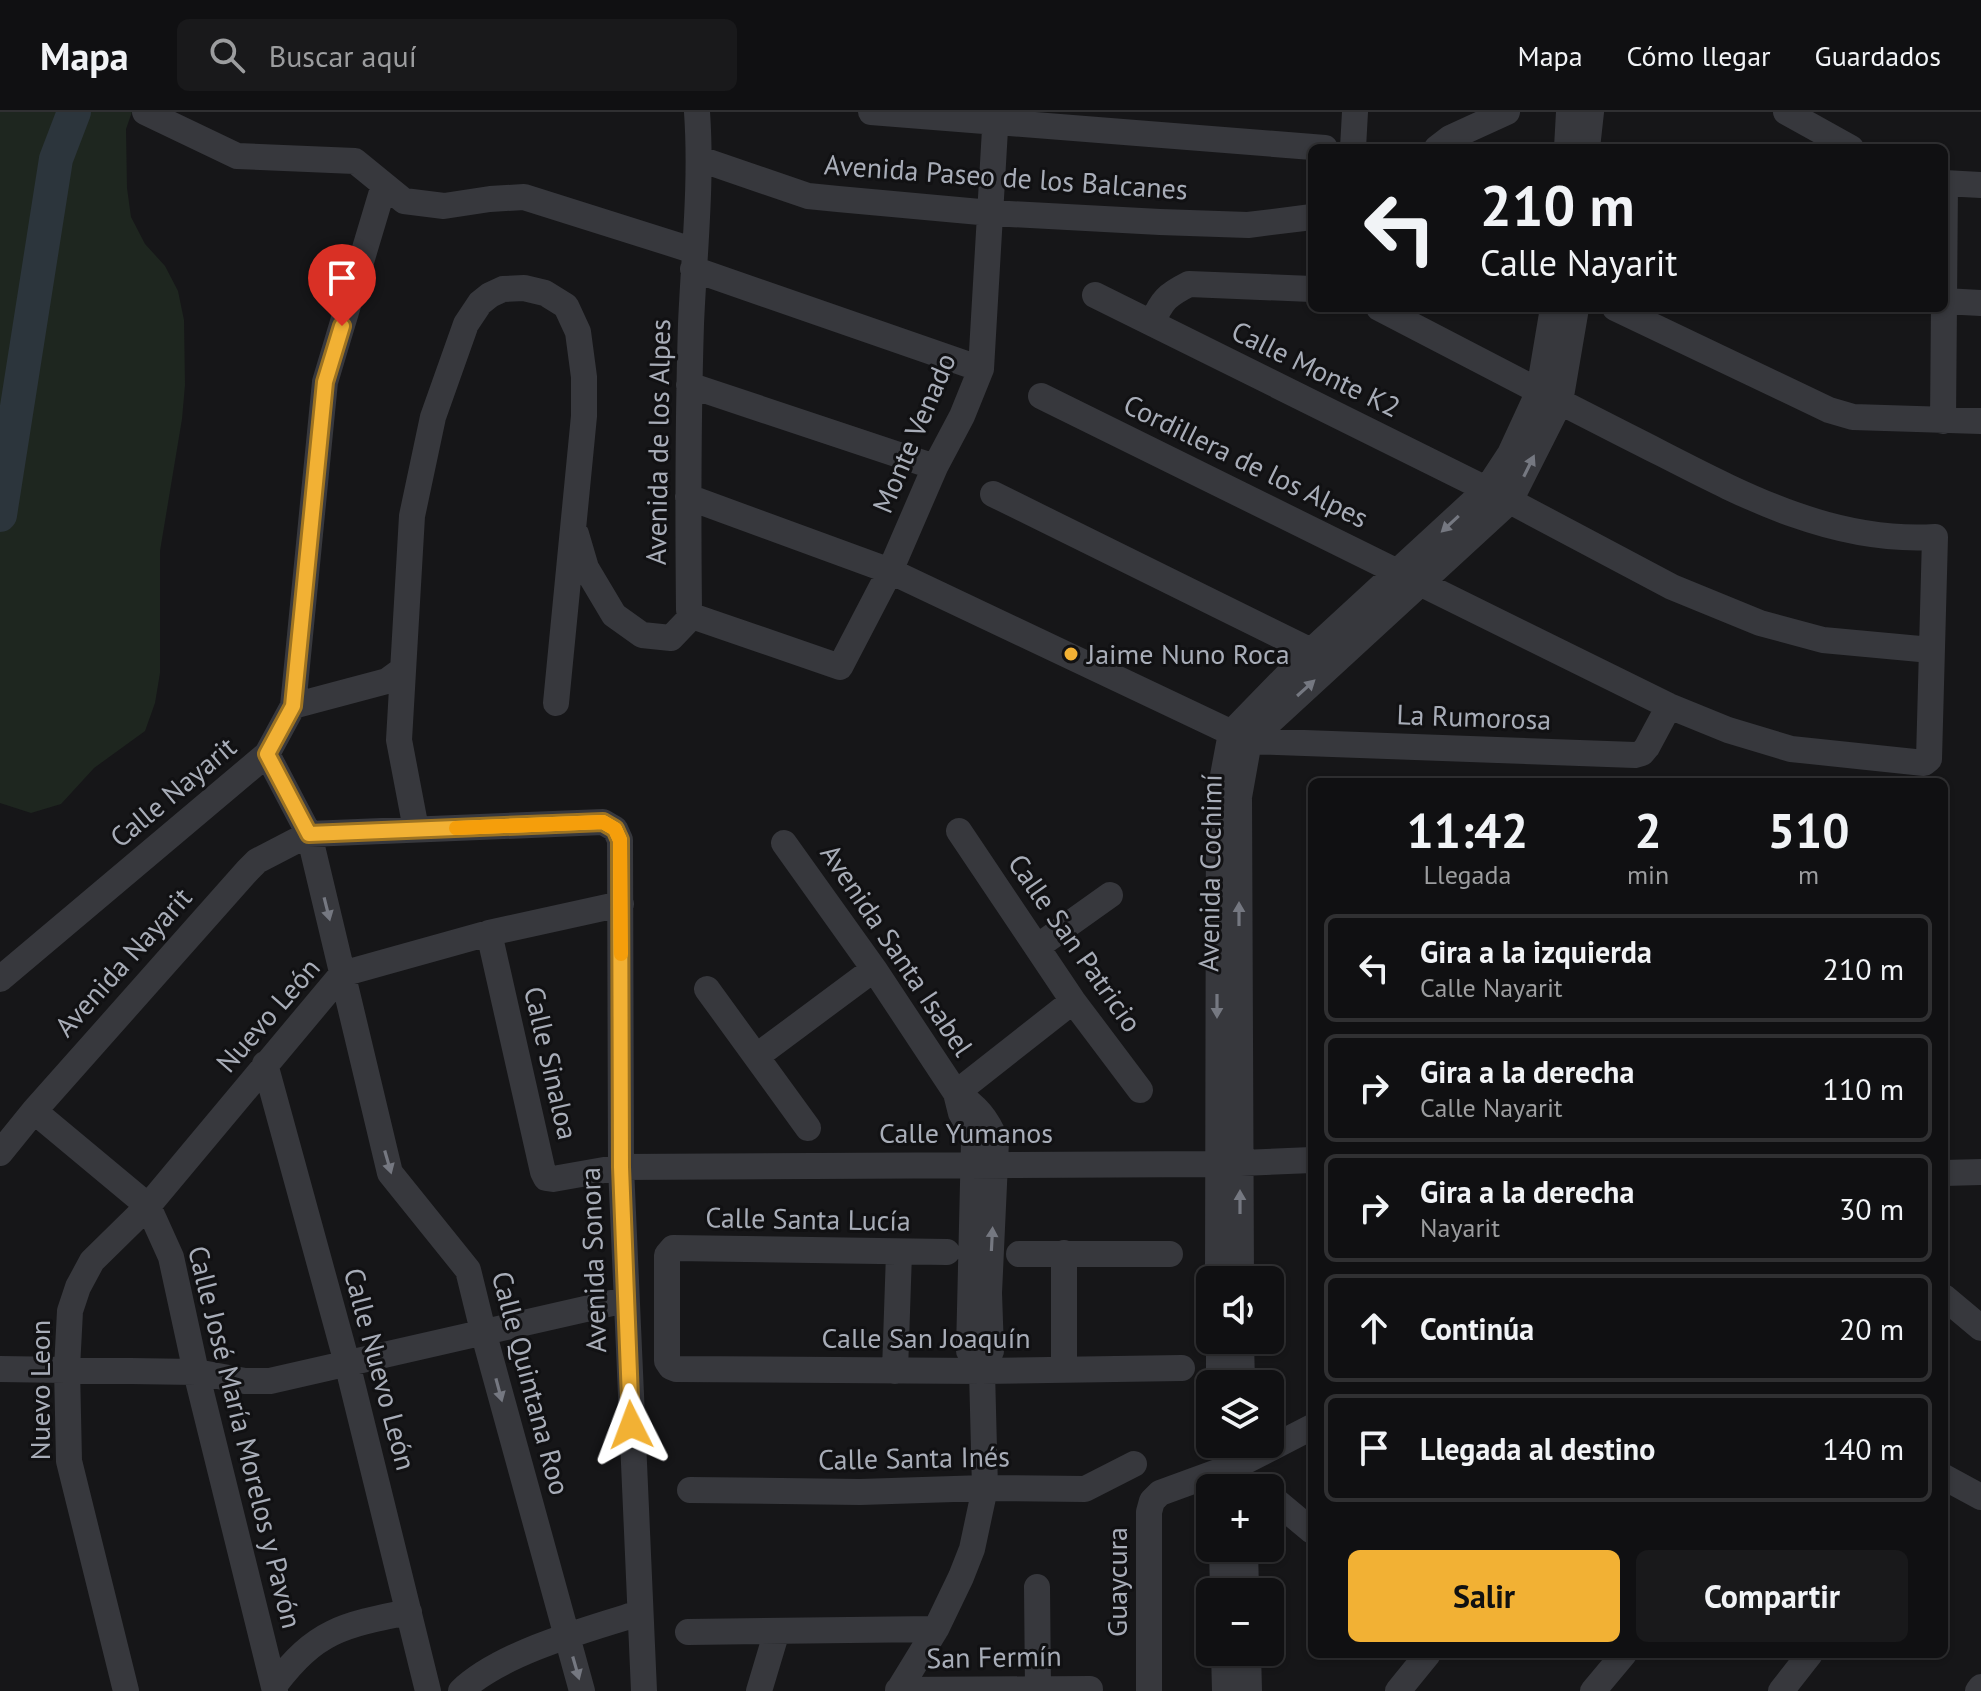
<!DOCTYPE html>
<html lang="es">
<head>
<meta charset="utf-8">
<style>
  body { margin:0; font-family:"PT Sans",sans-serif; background:#19191b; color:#f1f3f6; height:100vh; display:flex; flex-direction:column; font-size:30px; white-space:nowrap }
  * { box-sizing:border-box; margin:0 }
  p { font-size:26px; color:#9c9d9f }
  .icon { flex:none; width:44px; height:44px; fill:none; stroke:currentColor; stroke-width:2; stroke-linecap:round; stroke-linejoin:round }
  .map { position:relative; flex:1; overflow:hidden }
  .details { position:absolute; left:1308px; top:666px; width:640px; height:880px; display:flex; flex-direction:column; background:#101012; border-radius:12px; box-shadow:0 2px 6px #0004,0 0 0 2px #303032 }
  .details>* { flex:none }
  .hud { position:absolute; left:1308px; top:32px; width:640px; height:168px; border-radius:12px; box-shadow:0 2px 6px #0004,0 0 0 2px #303032; background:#101012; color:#f1f3f6; overflow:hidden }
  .buttons { position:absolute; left:1196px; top:1154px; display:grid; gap:16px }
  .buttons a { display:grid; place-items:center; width:88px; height:88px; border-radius:12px; background:#101012; box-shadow:0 2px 6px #0004,0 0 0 2px #303032; font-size:40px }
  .pin { position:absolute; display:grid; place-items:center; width:68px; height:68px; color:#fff; margin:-82px -34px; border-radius:50% 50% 50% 0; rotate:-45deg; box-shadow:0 0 8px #0007 }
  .pin .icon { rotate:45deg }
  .me { position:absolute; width:88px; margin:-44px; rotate:357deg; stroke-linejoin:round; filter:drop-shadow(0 0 6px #0008) }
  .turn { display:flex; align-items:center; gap:28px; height:168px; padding:0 40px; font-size:36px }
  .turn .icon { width:104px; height:104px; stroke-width:2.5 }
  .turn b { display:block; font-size:56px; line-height:68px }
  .eta { display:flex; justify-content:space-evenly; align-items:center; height:136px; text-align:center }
  .eta b { font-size:48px; font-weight:700; line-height:56px }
  .action { display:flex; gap:16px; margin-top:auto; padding:16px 40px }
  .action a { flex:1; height:92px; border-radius:12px; background:#f2b134; color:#111; font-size:32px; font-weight:700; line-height:92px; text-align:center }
  .action a+a { background:#19191b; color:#f1f3f6 }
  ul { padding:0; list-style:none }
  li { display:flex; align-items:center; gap:24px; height:108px; margin:0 16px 12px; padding:0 24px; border:4px solid #303032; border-radius:12px }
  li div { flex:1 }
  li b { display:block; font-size:30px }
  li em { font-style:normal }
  header { display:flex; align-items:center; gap:48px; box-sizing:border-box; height:112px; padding:0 40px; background:#101012; border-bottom:2px solid #303032 }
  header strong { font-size:38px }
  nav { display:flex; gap:44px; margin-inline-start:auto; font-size:28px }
  .search { width:560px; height:72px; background:#19191b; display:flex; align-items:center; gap:20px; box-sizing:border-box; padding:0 28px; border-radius:12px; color:#9c9d9f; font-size:30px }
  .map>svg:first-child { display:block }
  .green { fill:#1e261f }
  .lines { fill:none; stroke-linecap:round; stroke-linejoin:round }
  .river { stroke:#2c353c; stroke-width:34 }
  .minor { stroke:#37383d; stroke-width:26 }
  .oneway { fill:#757881 }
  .route-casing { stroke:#9d7322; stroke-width:20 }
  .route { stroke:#f2b134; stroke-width:14 }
  .slow { stroke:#f59e0b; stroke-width:14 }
  .poi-dot { fill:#f2b134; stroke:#111113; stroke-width:3 }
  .labels { text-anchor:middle; stroke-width:6; stroke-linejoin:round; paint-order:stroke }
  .street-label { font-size:28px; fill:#a8adb8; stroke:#111113 }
  .poi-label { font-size:28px; fill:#a8adb8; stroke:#111113; text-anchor:start }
</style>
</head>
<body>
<header>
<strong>Mapa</strong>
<div class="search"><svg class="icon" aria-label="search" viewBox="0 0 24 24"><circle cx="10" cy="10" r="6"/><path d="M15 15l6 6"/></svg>Buscar aquí</div>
<nav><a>Mapa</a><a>Cómo llegar</a><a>Guardados</a></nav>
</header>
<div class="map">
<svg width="1981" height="1579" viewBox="0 0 1981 1579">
  <rect width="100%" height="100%" fill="#161618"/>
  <!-- green -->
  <path class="green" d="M0,0H132L126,17L127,76L131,105L145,132L165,154L178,179L184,208L185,273L182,307L160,439V561L155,591L145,619L94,656L61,692L31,701L0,691Z"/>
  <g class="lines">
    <!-- river -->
    <path class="river" d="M0,403L56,47L74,0"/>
    <!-- minor -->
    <path class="minor" d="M145,0L237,44L355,49L404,89L444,94L490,87L524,85L695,139
      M871,0L1325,36
      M1786,0L1851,36
      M1353,36L1355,0
      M1437,36L1450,26L1507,0
      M1567,36L1569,0
      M1587,36L1591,0
      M700,47L808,84L838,87L991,101L1160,110L1248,113L1312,105
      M1944,71L1981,73
      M693,157L981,257
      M1095,183L1510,389L1672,475L1760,511L1823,528L1931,538
      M1944,189L1981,191
      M1615,196L1829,298L1853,305L1981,309
      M1152,211C1162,188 1167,183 1189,172L1312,177
      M689,273L935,355
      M1041,284L1669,594L1728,618L1791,637L1924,651L1929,647L1935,425C1822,432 1725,373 1627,324C1544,282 1461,239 1379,196
      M1943,309L1945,71
      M993,382L1311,539
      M688,385L890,459L1249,629L1635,643L1642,641L1647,635L1669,594
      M576,422L586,456L614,503L642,523L671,526L692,504
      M692,504L840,555L890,459L935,355L962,304L981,257L996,0
      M692,504L689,498C688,403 688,308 691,212C694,142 702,71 697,0
      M293,594L325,270L384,73
      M267,642L309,722L390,1061L468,1158L483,1219L582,1579
      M416,717L399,628L412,404L433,305L466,212L480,191L490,183L503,177L524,176L545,181L566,194L578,220L584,265V304L556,591
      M959,719L1073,889L1140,978
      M784,731L874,857L956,981L961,1001L972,1020L974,1030L969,1239L982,1259
      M489,821L543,1060L546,1066L553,1067L621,1055L1216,1052L1312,1048
      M1037,835L1110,783
      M0,867L267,642L293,594L387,569L402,558
      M707,877L808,1016
      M757,944L874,857
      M265,952L347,1251L428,1579
      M956,981L1073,889
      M34,999L148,1094L171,1145L196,1260L275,1579
      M0,1041L34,999L248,758L257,749L309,722L603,710L615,717L620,728L621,1055L644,1579
      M1944,1061L1981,1060
      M947,1140L673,1136L667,1143V1249L671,1255L676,1257L982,1259L1182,1256
      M1064,1141V1257
      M1019,1142H1170
      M1218,1168L1219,685L1231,621L1311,539L1487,377L1510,342L1539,279L1553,196
      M1241,1168L1239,685L1249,629L1510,389L1560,290L1576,196
      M1944,1185L1981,1216
      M1219,1228V1272
      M1241,1228L1242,1272
      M0,1257L196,1260L245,1269H270L625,1188
      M895,1259L899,1141
      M1944,1365L1981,1385
      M690,1378L860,1380L985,1376L1085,1377L1134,1352
      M1270,1384L1312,1419
      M1222,1436L1223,1480
      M1245,1436L1246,1480
      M1037,1475L1038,1577
      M688,1520L936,1517
      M1224,1540L1225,1579
      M1248,1540L1249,1579
      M274,1574C316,1518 343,1513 409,1500
      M898,1578L1090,1577
      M126,1579L69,1349L67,1256L70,1199L78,1175L92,1149L148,1094L342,862L489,821L621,792
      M461,1579C500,1541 588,1517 640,1501
      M759,1579L777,1519
      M898,1579L936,1517L961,1465L972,1437L985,1376L982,1259L991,1239L989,1181L996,1029C987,1006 976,994 956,981
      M1149,1579V1400L1152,1389L1160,1381L1242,1351L1312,1315
      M1398,1579L1428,1542
      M1593,1579L1624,1542
      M1781,1579L1810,1542
      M1978,1579L1981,1575"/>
  </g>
  <!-- one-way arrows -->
  <defs><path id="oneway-solid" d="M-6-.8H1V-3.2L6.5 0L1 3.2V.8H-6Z" transform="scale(2)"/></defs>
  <g class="oneway">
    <use href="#oneway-solid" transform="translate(1529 354) rotate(-64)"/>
    <use href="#oneway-solid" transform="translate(1450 412) rotate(137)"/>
    <use href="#oneway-solid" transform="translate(1306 576) rotate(-42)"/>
    <use href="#oneway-solid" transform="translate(327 797) rotate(76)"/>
    <use href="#oneway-solid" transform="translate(1239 802) rotate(-90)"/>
    <use href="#oneway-solid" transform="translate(1217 894) rotate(90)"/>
    <use href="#oneway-solid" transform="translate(388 1050) rotate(74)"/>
    <use href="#oneway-solid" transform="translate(1240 1090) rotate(-90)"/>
    <use href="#oneway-solid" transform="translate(992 1127) rotate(-87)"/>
    <use href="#oneway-solid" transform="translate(499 1278) rotate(75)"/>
    <use href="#oneway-solid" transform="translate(576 1556) rotate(74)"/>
  </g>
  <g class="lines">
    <!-- route casing -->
    <g class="route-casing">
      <path id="route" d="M342,214L325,270L293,594L267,642L309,722L603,710L615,717L620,728L621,1055L631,1313"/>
    </g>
    <!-- route -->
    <use href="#route" class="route"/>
    <!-- slow -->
    <path class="slow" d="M456,716L603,710L615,717L620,728L621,842"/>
  </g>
  <!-- markers -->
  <circle class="poi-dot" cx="1071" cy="542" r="8"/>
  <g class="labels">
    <!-- street labels -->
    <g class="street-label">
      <text transform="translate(1006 65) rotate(4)" y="10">Avenida Paseo de los Balcanes</text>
      <text transform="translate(1316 257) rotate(26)" y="10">Calle Monte K2</text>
      <text transform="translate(914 321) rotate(-67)" y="10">Monte Venado</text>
      <text transform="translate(658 330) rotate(-89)" y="10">Avenida de los Alpes</text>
      <text transform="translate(1246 349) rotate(26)" y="10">Cordillera de los Alpes</text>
      <text transform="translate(1474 605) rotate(2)" y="10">La Rumorosa</text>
      <text transform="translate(173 680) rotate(-40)" y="10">Calle Nayarit</text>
      <text transform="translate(1210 761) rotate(-89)" y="10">Avenida Cochimí</text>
      <text transform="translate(1075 831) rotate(55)" y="10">Calle San Patricio</text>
      <text transform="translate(897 838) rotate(56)" y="10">Avenida Santa Isabel</text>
      <text transform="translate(123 850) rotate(-48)" y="10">Avenida Nayarit</text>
      <text transform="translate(268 903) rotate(-49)" y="10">Nuevo León</text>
      <text transform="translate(551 951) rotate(77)" y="10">Calle Sinaloa</text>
      <text x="966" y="1031">Calle Yumanos</text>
      <text transform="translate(808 1107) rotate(1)" y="10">Calle Santa Lucía</text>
      <text transform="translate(593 1148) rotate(-92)" y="10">Avenida Sonora</text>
      <text x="926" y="1236">Calle San Joaquín</text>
      <text transform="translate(380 1257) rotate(75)" y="10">Calle Nuevo León</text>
      <text transform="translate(531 1271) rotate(75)" y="10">Calle Quintana Roo</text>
      <text transform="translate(40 1278) rotate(-90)" y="10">Nuevo Leon</text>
      <text transform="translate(245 1325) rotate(76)" y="10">Calle José María Morelos y Pavón</text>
      <text transform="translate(914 1346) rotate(-1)" y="10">Calle Santa Inés</text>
      <text transform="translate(1117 1470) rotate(-90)" y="10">Guaycura</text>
      <text transform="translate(994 1545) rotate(-1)" y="10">San Fermín</text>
    </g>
    <!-- poi labels -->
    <g class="poi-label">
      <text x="1087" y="552">Jaime Nuno Roca</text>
    </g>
  </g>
</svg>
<div class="buttons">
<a><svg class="icon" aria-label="sound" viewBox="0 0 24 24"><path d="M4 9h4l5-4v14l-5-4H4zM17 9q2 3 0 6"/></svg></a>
<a><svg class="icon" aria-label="layers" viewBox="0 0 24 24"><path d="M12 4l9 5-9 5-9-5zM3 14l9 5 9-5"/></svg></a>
<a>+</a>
<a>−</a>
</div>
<div class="pin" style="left:342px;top:214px;background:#d93025"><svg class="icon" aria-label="arrive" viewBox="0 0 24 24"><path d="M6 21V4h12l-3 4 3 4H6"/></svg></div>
<svg class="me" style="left:631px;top:1313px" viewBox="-20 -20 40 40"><path d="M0-17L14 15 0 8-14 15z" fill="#f2b134" stroke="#fff" stroke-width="4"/></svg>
<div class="hud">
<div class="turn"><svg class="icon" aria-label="left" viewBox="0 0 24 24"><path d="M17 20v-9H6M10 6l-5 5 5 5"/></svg><div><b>210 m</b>Calle Nayarit</div></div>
</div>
<section class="details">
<div class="eta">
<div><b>11:42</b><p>Llegada</p></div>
<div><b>2</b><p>min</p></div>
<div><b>510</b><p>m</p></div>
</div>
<ul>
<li><svg class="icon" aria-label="left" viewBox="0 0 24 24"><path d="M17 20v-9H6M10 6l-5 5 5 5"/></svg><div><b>Gira a la izquierda</b><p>Calle Nayarit</p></div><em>210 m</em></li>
<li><svg class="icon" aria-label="right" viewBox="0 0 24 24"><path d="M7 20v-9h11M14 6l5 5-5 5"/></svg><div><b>Gira a la derecha</b><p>Calle Nayarit</p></div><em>110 m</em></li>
<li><svg class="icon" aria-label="right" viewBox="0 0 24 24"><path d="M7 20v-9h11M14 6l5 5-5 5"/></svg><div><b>Gira a la derecha</b><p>Nayarit</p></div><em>30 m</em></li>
<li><svg class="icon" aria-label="ahead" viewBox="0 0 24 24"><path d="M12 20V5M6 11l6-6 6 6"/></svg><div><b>Continúa</b></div><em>20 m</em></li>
<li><svg class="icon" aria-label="arrive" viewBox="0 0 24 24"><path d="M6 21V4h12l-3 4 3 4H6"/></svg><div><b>Llegada al destino</b></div><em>140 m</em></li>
</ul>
<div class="action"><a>Salir</a><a>Compartir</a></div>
</section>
</div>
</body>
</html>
